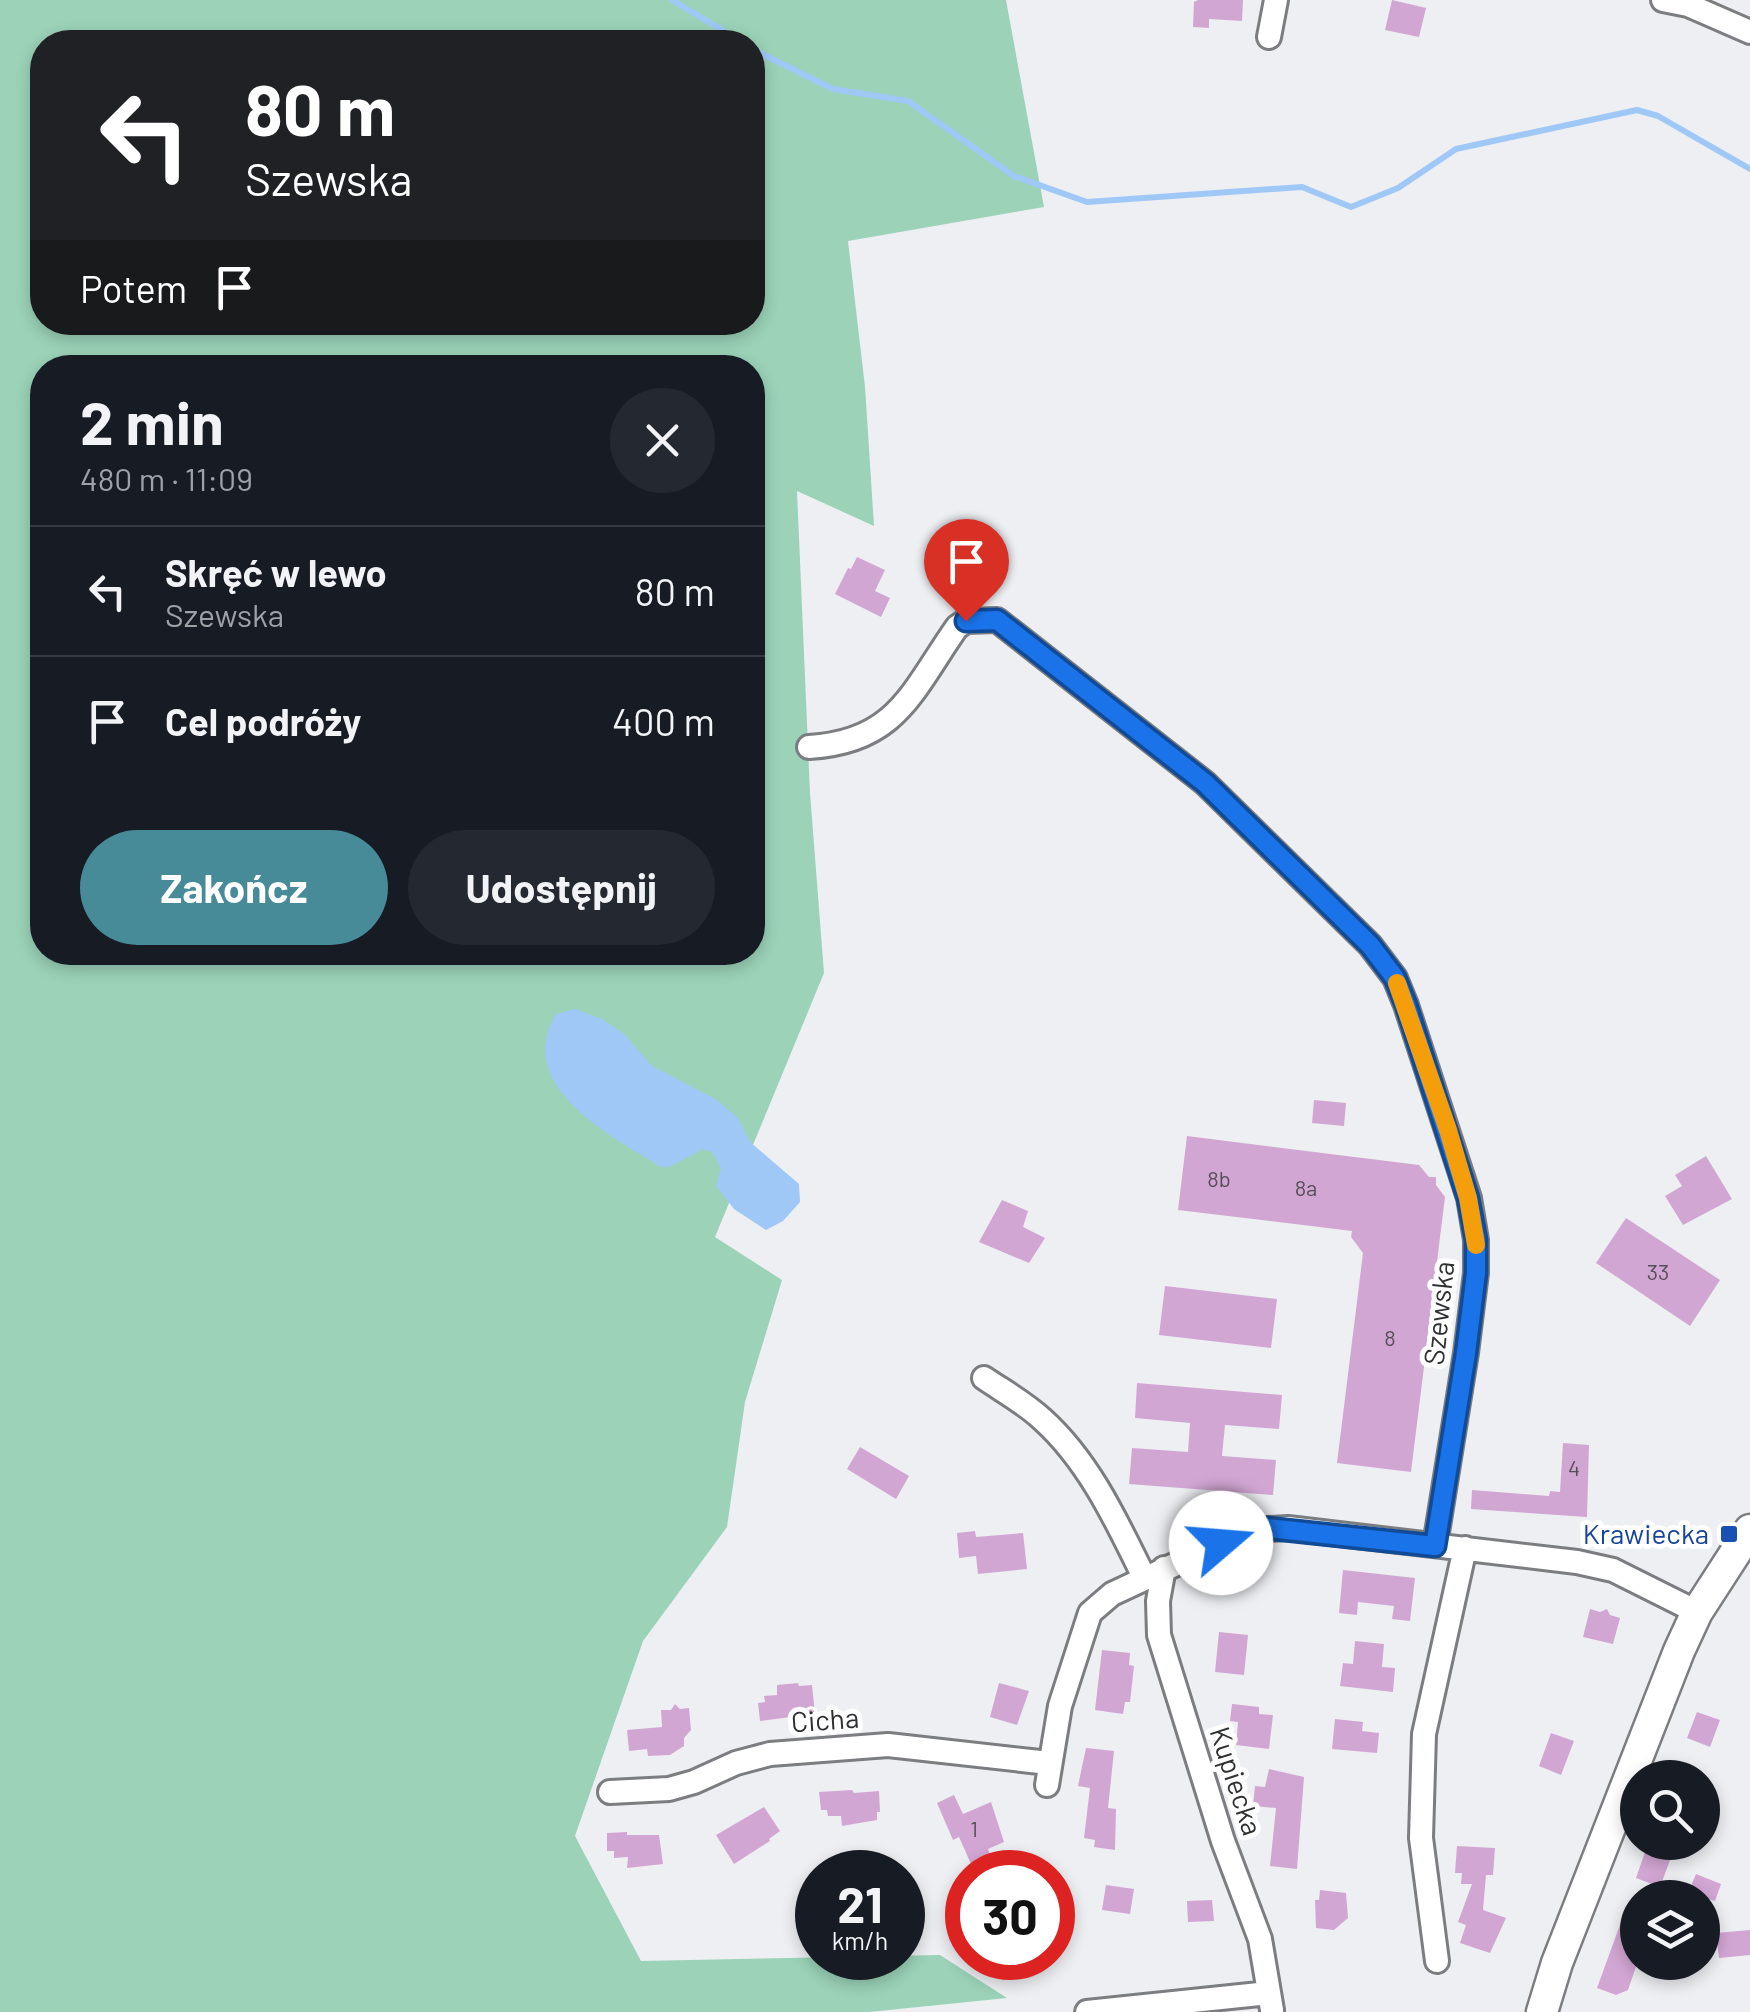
<!DOCTYPE html>
<html lang="pl">
<head>
<meta charset="utf-8">
<style>
  body { margin:0; font-family:Barlow,sans-serif; background:#242831; color:#f1f3f6; height:100vh; display:flex; flex-direction:column; font-size:38px; white-space:nowrap }
  * { box-sizing:border-box; margin:0 }
  p { font-size:32px; color:#9ea1a6 }
  .icon { flex:none; width:55px; height:55px; fill:none; stroke:currentColor; stroke-width:2; stroke-linecap:round; stroke-linejoin:round }
  .map { position:relative; flex:1; overflow:hidden }
  .drawer { position:absolute; left:30px; top:355px; width:735px; height:610px; display:flex; flex-direction:column; background:#171b24; border-radius:40px; box-shadow:0 5px 15px #0003 }
  .drawer>* { flex:none }
  .top-card { position:absolute; left:30px; top:30px; width:735px; height:305px; border-radius:40px; box-shadow:0 5px 15px #0003; background:#202124; color:#fff; overflow:hidden }
  .tools { position:absolute; left:1620px; top:1760px; display:grid; gap:20px }
  .tools a { display:grid; place-items:center; width:100px; height:100px; border-radius:50%; background:#171b24; box-shadow:0 5px 15px #0003; font-size:50px }
  .speed { position:absolute; left:795px; top:1850px; display:flex; gap:20px; font-size:50px; font-weight:700; text-align:center }
  .speed>* { display:grid; place-content:center; width:130px; height:130px; border-radius:50%; background:#171b24; box-shadow:0 5px 15px #0003; line-height:1 }
  .speed small { font-size:25px; font-weight:400 }
  .speed .limit { border:15px solid #d22; background:#fff; color:#111 }
  .pin { position:absolute; display:grid; place-items:center; width:85px; height:85px; color:#fff; margin:-102px -42px; border-radius:50% 50% 50% 0; rotate:-45deg; box-shadow:0 0 10px #0007 }
  .pin .icon { rotate:45deg }
  .me { position:absolute; width:110px; margin:-55px; rotate:72deg; stroke-linejoin:round; filter:drop-shadow(0 0 8px #0008) }
  .turn { display:flex; align-items:center; gap:35px; height:210px; padding:0 50px; font-size:45px }
  .turn .icon { width:130px; height:130px; stroke-width:2.5 }
  .turn b { display:block; font-size:70px; line-height:85px }
  .then { display:flex; align-items:center; height:95px; padding:0 50px; background:#0003; gap:20px; font-size:38px }
  .round { display:grid; place-items:center; flex:none; width:105px; height:105px; border-radius:52px; background:#242831 }
  .summary { display:flex; align-items:center; justify-content:space-between; height:170px; padding:0 50px }
  h1 { font-size:60px; font-weight:700; line-height:75px }
  .primary-button { display:flex; gap:20px; margin-top:auto; padding:20px 50px }
  .primary-button a { flex:1; height:115px; border-radius:60px; background:#478b99; color:#fff; font-size:40px; font-weight:700; line-height:115px; text-align:center }
  .primary-button a+a { background:#242831; color:#f1f3f6 }
  ul { padding:0; list-style:none }
  li { display:flex; align-items:center; gap:30px; height:130px; padding:0 50px; border-top:2px solid #363941 }
  li div { flex:1 }
  li b { display:block; font-size:38px }
  li em { font-style:normal }
  .map>svg:first-child { display:block }
  .green { fill:#9bd2b8; fill-rule:evenodd }
  .water { fill:#9fc8f7 }
  .lines { fill:none; stroke-linecap:round; stroke-linejoin:round }
  .stream { stroke:#9fc8f7; stroke-width:6 }
  .building { fill:#d2a6d3 }
  .minor-casing { stroke:#7c7d80; stroke-width:28 }
  .tertiary-casing { stroke:#7c7d80; stroke-width:35 }
  .minor { stroke:#fff; stroke-width:22 }
  .tertiary { stroke:#fff; stroke-width:30 }
  .route-casing { stroke:#114b97; stroke-width:25 }
  .route { stroke:#1a73e8; stroke-width:18 }
  .slow { stroke:#f59e0b; stroke-width:18 }
  .transit-dot { fill:#1a4fb4; stroke:#fff; stroke-width:4 }
  .labels { text-anchor:middle; stroke-width:10; stroke-linejoin:round; paint-order:stroke }
  .number-label { font-size:22px; fill:#584e5a }
  .street-label { font-size:28px; fill:#2f3031; stroke:#fff }
  .transit-label { font-size:28px; fill:#164399; stroke:#fff; text-anchor:end }
</style>
</head>
<body>
<div class="map">
<svg width="1750" height="2012" viewBox="0 0 1750 2012">
  <rect width="100%" height="100%" fill="#eeeff3"/>
  <!-- green -->
  <path class="green" d="M0,0H1006L1044,207L848,241L865,387L874,526L797,491L810,793L824,973L715,1237L782,1280L745,1402L727,1527L643,1641L575,1836L641,1961L940,1955L1007,1998L869,2012H0ZM42,42H752V322H42ZM42,368H752V952H42Z"/>
  <!-- water -->
  <path class="water" d="M575,1009L602,1019L624,1034L652,1066L717,1100L737,1117L750,1142L799,1184L800,1202L783,1221L766,1230L734,1209L716,1186L721,1168L712,1152L703,1149L669,1167H661C612,1136 512,1086 556,1014Z"/>
  <g class="lines">
    <!-- stream -->
    <path class="stream" d="M672,0L742,42
      M752,49L833,89L908,101L1014,176L1087,202L1302,187L1351,207L1398,188L1456,149L1637,110L1658,116L1750,169"/>
  </g>
  <!-- building -->
  <path class="building" d="M1198,0H1243L1242,21L1209,19V28L1193,27L1194,2Z
    M1392,0L1426,8L1419,37L1385,30Z
    M857,557L885,570L875,591L890,598L881,617L835,594L848,568L851,569Z
    M1314,1100L1346,1103L1344,1126L1312,1123Z
    M1187,1136L1419,1165L1429,1177H1436V1185L1445,1197L1411,1472L1337,1463L1363,1253L1351,1237L1352,1231L1178,1210Z
    M1706,1156L1732,1199L1683,1225L1665,1196L1682,1186L1675,1175Z
    M1002,1200L1028,1211L1023,1227L1045,1238L1029,1263L979,1242Z
    M1626,1218L1720,1280L1690,1326L1596,1263Z
    M1165,1286L1277,1299L1271,1348L1159,1335Z
    M1137,1383L1282,1395L1279,1429L1225,1425L1222,1456L1276,1460L1273,1495L1129,1484L1132,1448L1188,1452L1190,1423L1135,1418Z
    M1563,1443L1589,1445L1587,1517L1471,1509L1472,1490L1549,1496L1550,1491L1560,1492Z
    M860,1447L909,1476L896,1499L847,1469Z
    M975,1531L976,1537L1023,1533L1027,1569L978,1574L976,1556L959,1558L957,1533Z
    M1343,1570L1415,1578L1410,1621L1392,1619L1394,1606L1358,1602L1357,1615L1339,1613Z
    M1590,1609L1600,1612L1607,1609L1610,1615L1620,1618L1613,1644L1583,1637Z
    M1219,1632L1248,1635L1244,1675L1215,1672Z
    M1355,1641L1384,1644L1382,1667L1395,1668L1393,1692L1340,1686L1343,1663L1353,1664Z
    M1102,1650L1130,1653L1129,1665L1134,1666L1130,1702H1125L1123,1714L1095,1710Z
    M798,1683L799,1686L812,1685L815,1714L760,1721L758,1703L765,1702L764,1696L777,1695V1685Z
    M999,1683L1029,1691L1017,1725L990,1717Z
    M675,1704L680,1709L689,1708L691,1730L684,1738V1746L670,1755L648,1756L647,1749L629,1751L627,1730L662,1727L661,1710H671Z
    M1232,1704L1259,1707V1714L1273,1715L1269,1749L1236,1745L1238,1722L1230,1721Z
    M1697,1712L1720,1720L1710,1747L1687,1738Z
    M1335,1719L1363,1722L1362,1731L1379,1733L1377,1753L1332,1749Z
    M1551,1733L1574,1741L1561,1775L1539,1766Z
    M1086,1748L1114,1751L1108,1808L1116,1809L1115,1850L1094,1847L1095,1840L1084,1838L1090,1788L1078,1786Z
    M1269,1769L1304,1777L1297,1869L1270,1866L1276,1808L1253,1806L1255,1786L1265,1787Z
    M852,1790L854,1793L879,1791L880,1812H877V1820L842,1826L841,1816H828L827,1810H821L819,1792Z
    M954,1795L963,1814L991,1802L1004,1842L988,1849L990,1855L971,1864L959,1837L953,1840L937,1803Z
    M764,1807L780,1831L769,1839L770,1841L734,1864L716,1835Z
    M627,1832V1835H659L663,1864L627,1868L628,1857L614,1858V1851H607V1833Z
    M1457,1846L1495,1848L1493,1875H1486L1483,1910L1506,1918L1490,1953L1460,1943L1466,1925L1458,1922L1472,1884H1461L1462,1873H1455Z
    M1645,1852L1670,1860L1660,1887L1636,1878Z
    M1696,1874L1721,1884L1715,1901L1688,1893Z
    M1106,1885L1134,1889L1130,1914L1102,1910Z
    M1320,1890L1346,1893L1348,1918L1334,1930L1316,1928L1315,1900H1319Z
    M1212,1900L1214,1921L1188,1922L1187,1901Z
    M1621,1922L1638,1928V1961L1628,1990L1616,1995L1597,1988Z
    M1750,1930V1955L1719,1958L1716,1933Z"/>
  <g class="lines">
    <!-- minor casing -->
    <g class="minor-casing">
      <path id="minor" d="M1663,0L1688,5L1750,32
        M1269,37L1276,0
        M809,747C897,742 912,691 957,627L966,621L997,620L1205,783L1370,945L1395,978L1406,1005L1469,1198L1476,1240V1273L1466,1353L1435,1545
        M984,1378C1003,1391 1025,1403 1042,1419C1089,1461 1117,1522 1144,1577
        M1164,1568L1158,1601L1159,1635L1223,1841L1260,1939L1272,2010
        M1047,1785L1060,1706L1090,1613L1112,1594L1249,1530L1288,1528L1577,1562L1613,1570L1697,1612
        M610,1792L669,1789L694,1782L736,1763L770,1754L888,1745L1049,1763
        M1437,1961L1421,1838L1424,1734L1465,1548
        M1087,2012L1269,1993"/>
    </g>
    <!-- tertiary casing -->
    <g class="tertiary-casing">
      <path id="tertiary" d="M1542,2012L1557,1963L1679,1651L1697,1612L1750,1530"/>
    </g>
    <!-- minor -->
    <use href="#minor" class="minor"/>
    <!-- tertiary -->
    <use href="#tertiary" class="tertiary"/>
  </g>
  <g class="lines">
    <!-- route casing -->
    <g class="route-casing">
      <path id="route" d="M966,621L997,620L1205,783L1370,945L1395,978L1406,1005L1468,1198L1476,1240V1273L1466,1353L1435,1546L1267,1528L1249,1530L1221,1543"/>
    </g>
    <!-- route -->
    <use href="#route" class="route"/>
    <!-- slow -->
    <path class="slow" d="M1397,983L1448,1130L1468,1198L1476,1245"/>
  </g>
  <!-- markers -->
  <rect class="transit-dot" x="1719" y="1524" width="20" height="20" rx="5"/>
  <g class="labels">
    <!-- number labels -->
    <g class="number-label">
      <text x="1219" y="1187">8b</text>
      <text x="1306" y="1196">8a</text>
      <text x="1658" y="1280">33</text>
      <text x="1390" y="1346">8</text>
      <text x="1574" y="1476">4</text>
      <text x="974" y="1837">1</text>
    </g>
    <!-- street labels -->
    <g class="street-label">
      <text transform="translate(1439 1313) rotate(-84)" y="10">Szewska</text>
      <text transform="translate(825 1720) rotate(-4)" y="10">Cicha</text>
      <text transform="translate(1236 1781) rotate(72)" y="10">Kupiecka</text>
    </g>
    <!-- transit labels -->
    <g class="transit-label">
      <text x="1709" y="1544">Krawiecka</text>
    </g>
  </g>
</svg>
<div class="tools">
<a><svg class="icon" aria-label="search" viewBox="0 0 24 24"><circle cx="10" cy="10" r="6"/><path d="M15 15l6 6"/></svg></a>
<a><svg class="icon" aria-label="layers" viewBox="0 0 24 24"><path d="M12 4l9 5-9 5-9-5zM3 14l9 5 9-5"/></svg></a>
</div>
<div class="speed"><div>21<small>km/h</small></div><div class="limit">30</div></div>
<div class="pin" style="left:966px;top:621px;background:#d93025"><svg class="icon" aria-label="arrive" viewBox="0 0 24 24"><path d="M6 21V4h12l-3 4 3 4H6"/></svg></div>
<svg class="me" style="left:1221px;top:1543px" viewBox="-20 -20 40 40"><circle r="19" fill="#fff"/><path d="M0-13L10 11 0 6-10 11z" fill="#1a73e8"/></svg>
<div class="top-card">
<div class="turn"><svg class="icon" aria-label="left" viewBox="0 0 24 24"><path d="M17 20v-9H6M10 6l-5 5 5 5"/></svg><div><b>80 m</b>Szewska</div></div>
<div class="then">Potem<svg class="icon" aria-label="arrive" viewBox="0 0 24 24"><path d="M6 21V4h12l-3 4 3 4H6"/></svg></div>
</div>
<section class="drawer">
<div class="summary"><div><h1>2 min</h1><p>480 m · 11:09</p></div><a class="round"><svg class="icon" aria-label="close" viewBox="0 0 24 24"><path d="M6 6l12 12M18 6L6 18"/></svg></a></div>
<ul>
<li><svg class="icon" aria-label="left" viewBox="0 0 24 24"><path d="M17 20v-9H6M10 6l-5 5 5 5"/></svg><div><b>Skręć w lewo</b><p>Szewska</p></div><em>80 m</em></li>
<li><svg class="icon" aria-label="arrive" viewBox="0 0 24 24"><path d="M6 21V4h12l-3 4 3 4H6"/></svg><div><b>Cel podróży</b></div><em>400 m</em></li>
</ul>
<div class="primary-button"><a>Zakończ</a><a>Udostępnij</a></div>
</section>
</div>
</body>
</html>
